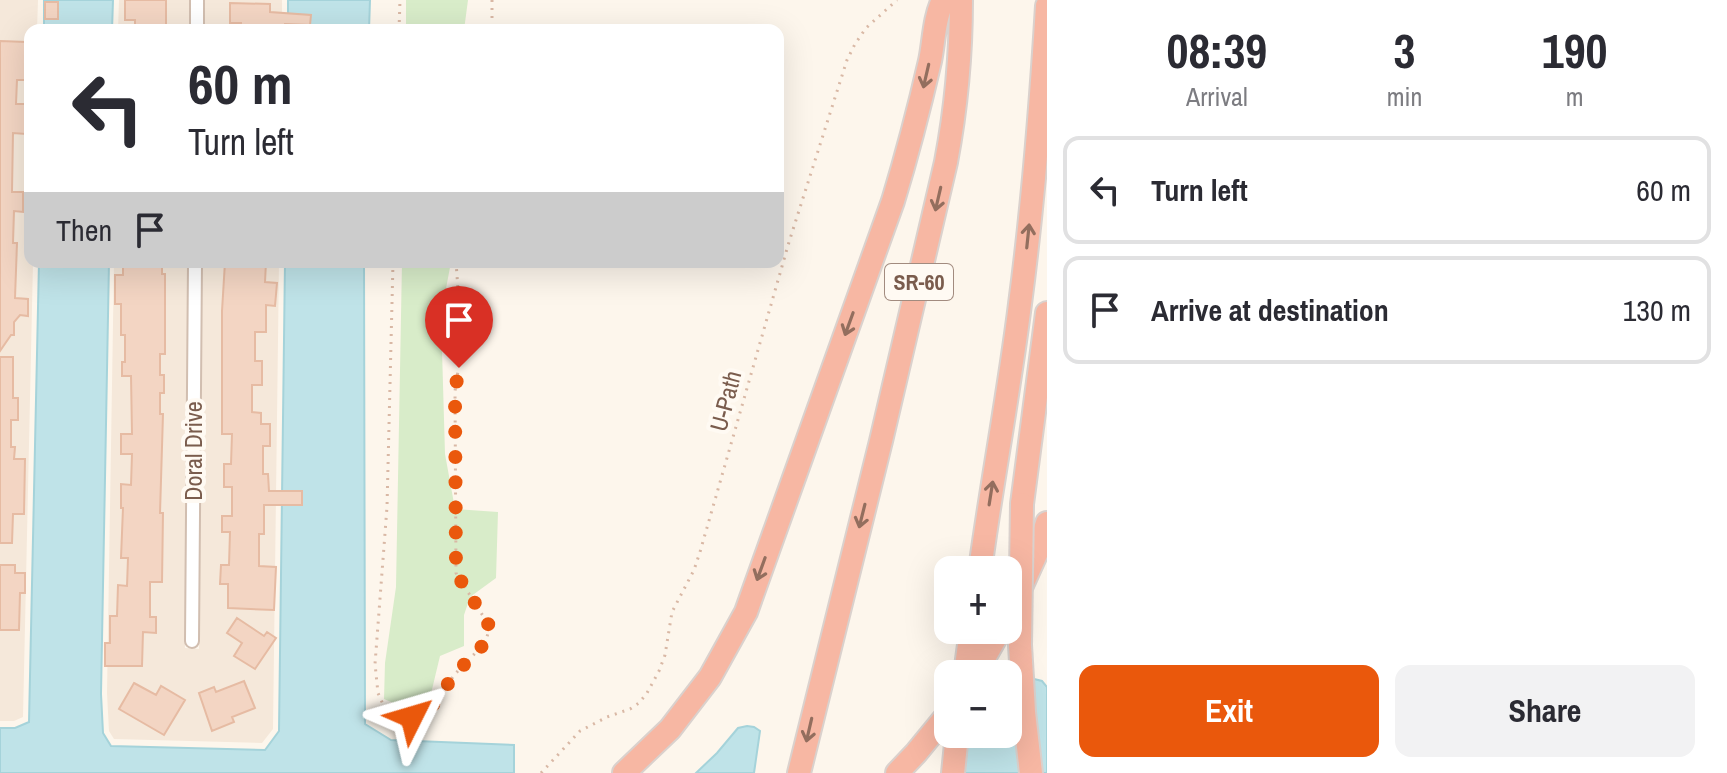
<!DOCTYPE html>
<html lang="en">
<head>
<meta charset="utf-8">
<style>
  body { margin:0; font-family:"Archivo Narrow",sans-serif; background:#f2f2f3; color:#2b2b33; height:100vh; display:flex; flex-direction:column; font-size:30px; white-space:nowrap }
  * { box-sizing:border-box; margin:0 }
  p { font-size:26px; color:#7c7c81 }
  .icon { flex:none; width:44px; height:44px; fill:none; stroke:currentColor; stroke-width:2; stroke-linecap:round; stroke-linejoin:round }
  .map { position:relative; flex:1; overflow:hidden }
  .side { display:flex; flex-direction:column; background:#fff; width:680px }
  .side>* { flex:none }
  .hud { position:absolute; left:24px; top:24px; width:760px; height:244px; border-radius:16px; box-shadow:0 8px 32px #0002; background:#fff; color:#2b2b33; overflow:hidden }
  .controls { position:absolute; left:934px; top:556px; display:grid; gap:16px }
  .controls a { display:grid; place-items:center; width:88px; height:88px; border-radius:16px; background:#fff; box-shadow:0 8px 32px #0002; font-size:40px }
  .pin { position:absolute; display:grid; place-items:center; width:68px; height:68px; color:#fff; margin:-82px -34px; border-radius:50% 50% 50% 0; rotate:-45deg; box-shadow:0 0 8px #0007 }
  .pin .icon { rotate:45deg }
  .me { position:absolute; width:88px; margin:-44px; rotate:50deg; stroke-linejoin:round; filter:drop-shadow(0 0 6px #0008) }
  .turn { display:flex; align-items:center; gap:28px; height:168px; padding:0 32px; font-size:36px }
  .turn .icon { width:104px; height:104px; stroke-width:2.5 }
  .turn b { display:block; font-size:56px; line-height:68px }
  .then { display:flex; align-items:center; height:76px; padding:0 32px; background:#0003; gap:16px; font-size:30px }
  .eta { display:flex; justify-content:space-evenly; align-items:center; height:136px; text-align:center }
  .eta b { font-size:48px; font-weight:800; line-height:56px }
  .button { display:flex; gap:16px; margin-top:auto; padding:16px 32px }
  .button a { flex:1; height:92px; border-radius:16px; background:#ea580c; color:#fff; font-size:32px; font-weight:800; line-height:92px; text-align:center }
  .button a+a { background:#f2f2f3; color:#2b2b33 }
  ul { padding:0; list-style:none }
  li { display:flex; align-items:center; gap:24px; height:108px; margin:0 16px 12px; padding:0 16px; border:4px solid #e1e1e2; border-radius:16px }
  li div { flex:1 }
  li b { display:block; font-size:30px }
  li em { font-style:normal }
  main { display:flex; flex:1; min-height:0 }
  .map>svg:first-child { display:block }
  .residential { fill:#f5e8da }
  .green { fill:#d8ecc9 }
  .water { fill:#bfe3e8; stroke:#a5d3da; stroke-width:2 }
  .building { fill:#f3d5c3; stroke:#e6bba3; stroke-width:2 }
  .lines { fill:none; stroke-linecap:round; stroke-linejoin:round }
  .minor-casing { stroke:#d1beb0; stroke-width:16 }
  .motorway-casing { stroke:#dad1cd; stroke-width:26 }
  .path { stroke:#d9b8a5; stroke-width:3; stroke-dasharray:2 6; stroke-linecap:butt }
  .minor { stroke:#fff; stroke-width:12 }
  .motorway { stroke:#f7b7a3; stroke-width:22 }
  .motorway-bridge-casing { stroke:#dad1cd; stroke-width:26; stroke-linecap:butt }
  .motorway-bridge { stroke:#f7b7a3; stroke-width:22 }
  .oneway { stroke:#936e5e }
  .route { stroke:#ea580c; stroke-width:14; stroke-dasharray:0 25.2 }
  .labels { text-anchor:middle; stroke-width:8; stroke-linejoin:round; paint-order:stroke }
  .shield { fill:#fffaf3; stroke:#a28b7f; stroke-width:2 }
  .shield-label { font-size:22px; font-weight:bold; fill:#7a5c4d }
  .street-label { font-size:24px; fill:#7a5c4d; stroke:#fffaf3 }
</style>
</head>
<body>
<main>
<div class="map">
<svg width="1047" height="773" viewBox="0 0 1047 773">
  <rect width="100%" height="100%" fill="#fdf6ec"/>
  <!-- residential -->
  <path class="residential" d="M0,0H38L37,30H30V262H33L23,717L14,721H0Z
    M119,0H190V30H118Z
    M205,0H282V30H204Z
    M114,262H188L185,648L199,649L202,262H279L273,729L262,743L114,739L109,731L107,693Z"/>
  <!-- green -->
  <path class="green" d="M406,0H468L464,30H406Z
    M402,262H451L441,315L445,454L455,509L498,512L496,578L470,597L464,615V646L440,656L429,702L405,708L384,699L385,663L396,587Z"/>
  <!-- water -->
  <path class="water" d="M44,0H113L112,30H44Z
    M288,0H370L369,30H288Z
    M39,262H109L101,694L103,733L111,746L265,750L279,731L285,262H364L365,724L391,740L514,745V773H0V728H15L29,722Z
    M1030,678L1042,681L1047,687V773H945L976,734H1008V694L1020,679Z
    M747,726L754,727L760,731L754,773H696L717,753L738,728Z"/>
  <!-- building -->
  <path class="building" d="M125,0H166V30H135V20H125Z
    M45,2H58V19H45Z
    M230,3L270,4V12L311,15L310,25L285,24L284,30H241V23H230Z
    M0,41L26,42L25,80H17L16,104H26V134L13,133L12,192H23V212L14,211L13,243H17L15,298L28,299V316L20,315L14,322V335H11L0,351Z
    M123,262H162V274H165V354H160V375H164V393H160V414H163L160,513H163L162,582H150V617H156V633L143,632L142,666H105V643H110V616H117L118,585L127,586L128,558H121L123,508H121V484L131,485L132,454H121V434H132L131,376H122V362H125V335H121V304H115V275H123Z
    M225,262H266L265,282L277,283L275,306L266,305V332H255V361H262V385H252V412L261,413V424H270V446H263V474H268L269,491H302V505H264V534H259V566L276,567L274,610L228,608V584H220L221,565H229L230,532H222V516H232V487H224V464H231L232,434H222V311Z
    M0,357H13V398H18V420H11V447H15L14,459H25L24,514H13L12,543H0Z
    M0,565H15V573H25V593H20L19,630H0Z
    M237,618L264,636L267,632L276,638L255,669L234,656L242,643L227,633Z
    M244,681L255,708L232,717L234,722L212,731L199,693L214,687L216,692Z
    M134,683L156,695L161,686L185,700L164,735L119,709Z"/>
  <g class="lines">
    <!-- minor casing -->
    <g class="minor-casing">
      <path id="minor" d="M197,30V0
        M192,641L195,262"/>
    </g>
    <!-- motorway casing -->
    <g class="motorway-casing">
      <path id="motorway" d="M1022,504L1047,313
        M980,570C992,481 1009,393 1020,304C1033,205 1041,106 1047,6
        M1008,616L1038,550L1047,523
        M1020,645L1024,712L1031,773
        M965,674L971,630
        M975,674L1000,630
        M624,773L670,729L710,677L746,612L893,201C907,155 919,109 930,61C934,42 934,18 943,0
        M799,773L881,441L946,162C956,109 961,55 961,0
        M897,773L916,753L948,714
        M953,773L957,734"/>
    </g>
    <!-- path -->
    <path class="path" d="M492,0V30
      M399,30L400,0
      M393,262L387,507L375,664L378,693L385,709L392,716L412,717L430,709L455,674L485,643L490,627L456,573L455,391L462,344L456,262
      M541,773L580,731L607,717L630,709L639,703L647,693L659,671L665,655L672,612L694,570L700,552L789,242L847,60L855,44L866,28L897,0"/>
    <!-- minor -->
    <use href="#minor" class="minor"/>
    <!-- motorway -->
    <use href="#motorway" class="motorway"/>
    <!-- motorway-bridge casing -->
    <g class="motorway-bridge-casing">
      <path id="motorway-bridge" d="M1020,645L1022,504"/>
    </g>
    <!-- motorway-bridge -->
    <use href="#motorway-bridge" class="motorway-bridge"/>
  </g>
  <!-- one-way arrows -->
  <defs><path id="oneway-shaft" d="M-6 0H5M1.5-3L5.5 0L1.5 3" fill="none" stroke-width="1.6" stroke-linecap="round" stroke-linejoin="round" transform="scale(2)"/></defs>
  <g class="oneway">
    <use href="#oneway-shaft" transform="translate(926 76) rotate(103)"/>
    <use href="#oneway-shaft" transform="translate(938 199) rotate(103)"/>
    <use href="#oneway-shaft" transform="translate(1028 236) rotate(-84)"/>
    <use href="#oneway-shaft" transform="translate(849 324) rotate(110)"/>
    <use href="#oneway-shaft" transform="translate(991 493) rotate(-81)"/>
    <use href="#oneway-shaft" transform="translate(862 516) rotate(104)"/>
    <use href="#oneway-shaft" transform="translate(761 569) rotate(110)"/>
    <use href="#oneway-shaft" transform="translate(809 730) rotate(103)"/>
  </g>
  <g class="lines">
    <!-- route -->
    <path class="route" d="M412,717L430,709L455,674L485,643L490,627L456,573L455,391L459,368"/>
  </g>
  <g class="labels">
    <!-- shield labels -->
    <rect class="shield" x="885" y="264" width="68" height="36" rx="6"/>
    <g class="shield-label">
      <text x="919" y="290">SR-60</text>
    </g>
    <!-- street labels -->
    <g class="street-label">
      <text transform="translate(726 401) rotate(-75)" y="8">U-Path</text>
      <text transform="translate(194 451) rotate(-90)" y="8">Doral Drive</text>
    </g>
  </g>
</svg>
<div class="controls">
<a>+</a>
<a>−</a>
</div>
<div class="pin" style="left:459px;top:368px;background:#d93025"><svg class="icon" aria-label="arrive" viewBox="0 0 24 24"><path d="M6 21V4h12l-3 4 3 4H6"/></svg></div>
<svg class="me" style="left:412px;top:717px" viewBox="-20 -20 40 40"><path d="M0-17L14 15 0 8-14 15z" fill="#ea580c" stroke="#fff" stroke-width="4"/></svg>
<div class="hud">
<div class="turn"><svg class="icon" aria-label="left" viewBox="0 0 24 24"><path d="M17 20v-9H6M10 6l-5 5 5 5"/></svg><div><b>60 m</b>Turn left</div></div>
<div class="then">Then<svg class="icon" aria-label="arrive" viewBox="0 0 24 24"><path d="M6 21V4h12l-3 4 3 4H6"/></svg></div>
</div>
</div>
<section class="side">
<div class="eta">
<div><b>08:39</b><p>Arrival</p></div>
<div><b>3</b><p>min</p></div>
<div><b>190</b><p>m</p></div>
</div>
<ul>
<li><svg class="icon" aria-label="left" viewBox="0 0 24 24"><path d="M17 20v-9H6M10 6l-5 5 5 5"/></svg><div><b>Turn left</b></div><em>60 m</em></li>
<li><svg class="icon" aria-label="arrive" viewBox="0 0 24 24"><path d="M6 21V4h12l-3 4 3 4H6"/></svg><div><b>Arrive at destination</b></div><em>130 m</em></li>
</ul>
<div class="button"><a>Exit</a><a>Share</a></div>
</section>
</main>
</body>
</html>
